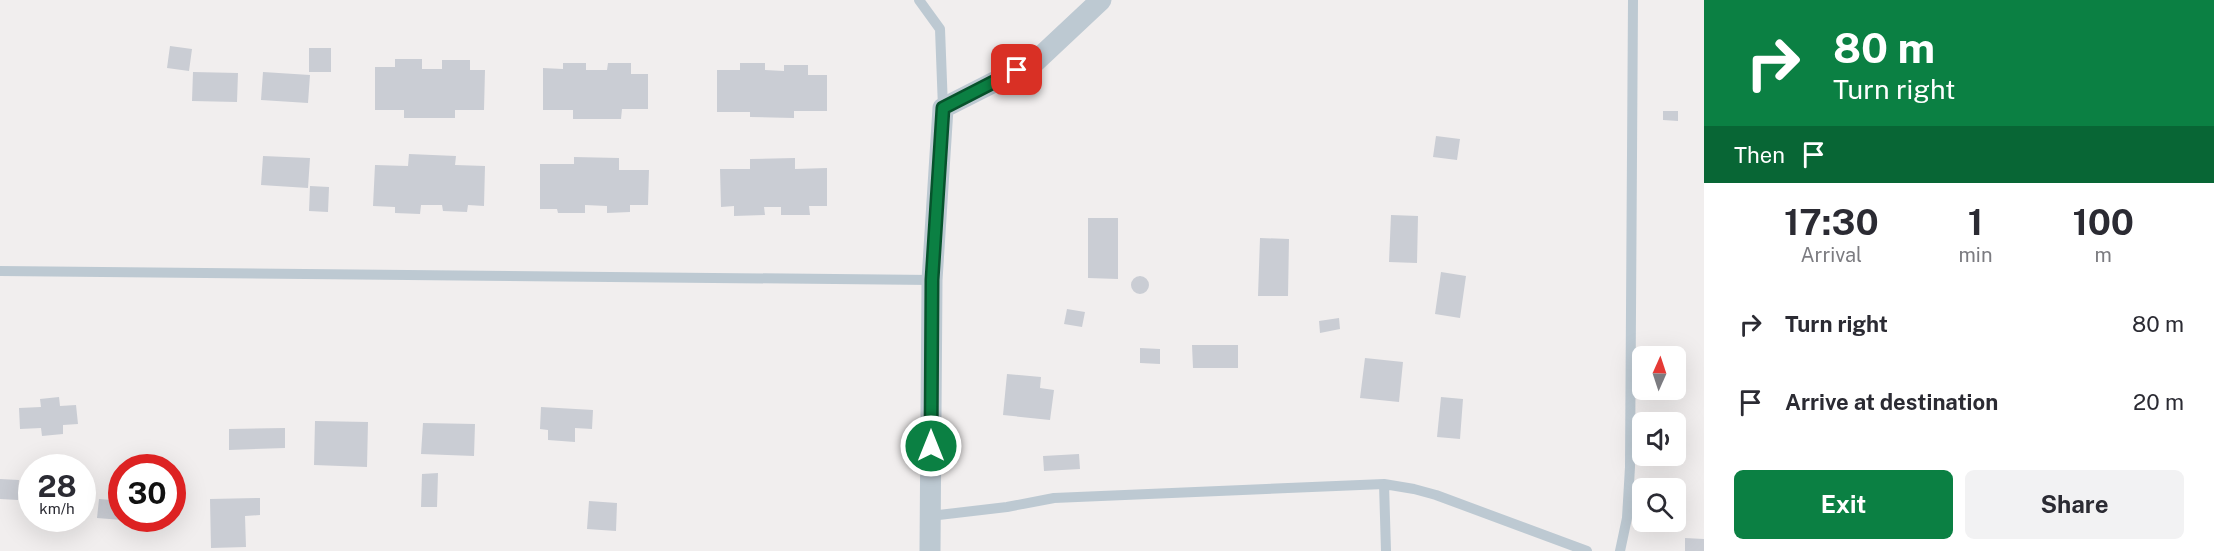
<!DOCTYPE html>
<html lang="en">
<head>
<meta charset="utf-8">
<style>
  body { margin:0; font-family:"Public Sans",sans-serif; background:#f2f2f3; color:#2b2b33; height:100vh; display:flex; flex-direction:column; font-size:22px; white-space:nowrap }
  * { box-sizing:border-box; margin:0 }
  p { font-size:20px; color:#7c7c81 }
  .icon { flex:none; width:33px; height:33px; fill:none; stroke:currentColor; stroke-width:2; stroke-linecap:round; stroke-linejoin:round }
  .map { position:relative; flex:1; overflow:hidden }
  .sheet { display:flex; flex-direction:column; background:#fff; width:510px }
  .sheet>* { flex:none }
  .hud { background:#0b8043; color:#fff; overflow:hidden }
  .needle { width:39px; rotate:3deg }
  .tools { position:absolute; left:1632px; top:346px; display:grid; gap:12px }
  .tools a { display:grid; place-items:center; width:54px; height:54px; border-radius:9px; background:#fff; box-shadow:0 6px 24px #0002; font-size:30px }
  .speed { position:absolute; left:18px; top:454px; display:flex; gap:12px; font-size:30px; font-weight:700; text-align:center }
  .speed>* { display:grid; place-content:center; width:78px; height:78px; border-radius:50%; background:#fff; box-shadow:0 6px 24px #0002; line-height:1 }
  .speed small { font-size:15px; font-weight:400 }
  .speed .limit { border:9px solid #d22; background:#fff; color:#111 }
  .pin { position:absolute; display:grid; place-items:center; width:51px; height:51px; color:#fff; margin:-26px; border-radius:12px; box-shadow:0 3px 9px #0006 }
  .me { position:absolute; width:66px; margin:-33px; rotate:0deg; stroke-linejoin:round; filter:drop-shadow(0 0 4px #0008) }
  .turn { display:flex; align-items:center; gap:21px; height:126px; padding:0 30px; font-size:27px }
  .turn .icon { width:78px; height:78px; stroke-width:2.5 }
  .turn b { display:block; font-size:42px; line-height:51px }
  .then { display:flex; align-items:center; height:57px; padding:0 30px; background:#0003; gap:12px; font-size:22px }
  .eta { display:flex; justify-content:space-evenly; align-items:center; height:102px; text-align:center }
  .eta b { font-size:36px; font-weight:700; line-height:42px }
  .primary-button { display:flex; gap:12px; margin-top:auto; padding:12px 30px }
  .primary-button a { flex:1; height:69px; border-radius:9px; background:#0b8043; color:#fff; font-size:24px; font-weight:700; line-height:69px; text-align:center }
  .primary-button a+a { background:#f2f2f3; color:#2b2b33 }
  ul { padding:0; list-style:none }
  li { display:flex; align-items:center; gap:18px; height:78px; padding:0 30px }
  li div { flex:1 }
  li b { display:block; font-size:22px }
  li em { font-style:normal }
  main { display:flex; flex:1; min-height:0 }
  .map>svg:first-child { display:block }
  .building { fill:#cacdd4 }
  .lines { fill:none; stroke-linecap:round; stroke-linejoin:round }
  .lane { stroke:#bdc9d2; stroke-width:10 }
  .street { stroke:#bdc9d2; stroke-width:21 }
  .route-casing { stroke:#07532c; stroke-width:15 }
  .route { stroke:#0b8043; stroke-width:10 }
</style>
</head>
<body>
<main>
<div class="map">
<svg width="1704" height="551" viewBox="0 0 1704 551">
  <rect width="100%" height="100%" fill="#f1eeee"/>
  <!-- building -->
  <path class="building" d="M170,46L192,49L189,71L167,68Z
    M309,48H331V72H309Z
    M395,59H422V69H442V60H470V70H485L484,110H455V118H404V110H375V67H395Z
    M563,63H586V70H607L608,63H631V74H648V109H622L621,119H573V110H543V68L563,69Z
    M740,63H765V70L784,71V65H808V75H827V111H794V118L750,117V112H717V70H740Z
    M193,72L238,73L237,102L192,101Z
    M263,72L310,75L308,103L261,100Z
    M1663,111H1678V121L1663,120Z
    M1436,136L1460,139L1457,160L1433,157Z
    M409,154L456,156L455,165L485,166L484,206L468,205L467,212L443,211L442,205H421L420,214L395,213V207L373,206L375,165L408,166Z
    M263,156L310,158L308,188L261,185Z
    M574,157L619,158V170H649L648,205H630V212L607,213V206L585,205V213H558L557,209H540V164H574Z
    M795,158V169L827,168V206H809L810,215H781V207H764L765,215L734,216V206L721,207L720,169H750V159Z
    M310,186L329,187L328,212L309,211Z
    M1391,215L1418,216L1417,263L1389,262Z
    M1088,218H1118V279L1088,278Z
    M1260,238L1289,239L1288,296H1258Z
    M1441,272L1466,276L1460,318L1435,314Z
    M1131 285a9 9 0 1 1 18 0a9 9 0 1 1-18 0Z
    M1067,309L1085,312L1082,327L1064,324Z
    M1339,318L1340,329L1320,333L1319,321Z
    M1192,345H1238V368H1193Z
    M1140,348L1160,349V364L1140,363Z
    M1365,358L1403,362L1399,402L1360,398Z
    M1007,374L1041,377L1040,388L1054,390L1050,420L1003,415Z
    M59,397L60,406L76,405L78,424L63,425V434L42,436L41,428L20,429L19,408L41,407L40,399Z
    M1441,397L1463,399L1460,439L1437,437Z
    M541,407L593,410L592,429L575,428V442L548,440V430L540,429Z
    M315,421L368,422L367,467L314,465Z
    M423,423L475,424L474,456L421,454Z
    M285,428V448L229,450V429Z
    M1079,454L1080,469L1044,471L1043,456Z
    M438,473L437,507H421L422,474Z
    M0,479L19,480L18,500L0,499Z
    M260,498V515L245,516L246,547L211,548L210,499Z
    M99,499L122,501V520L97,518Z
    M589,501L617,503L616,531L587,529Z
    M127,519H145L144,522L127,521Z
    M1685,538L1704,539V551H1685Z"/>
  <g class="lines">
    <!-- lane -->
    <path class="lane" d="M919,0L940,29L943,108
      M0,271L932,280
      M1384,484L1386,551
      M930,516L1007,507L1054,498L1384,484L1414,489L1436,495L1587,551
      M1620,551L1627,518L1630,467L1633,0"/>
    <!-- street -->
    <path class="street" d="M930,551L932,280L943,108L1036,61L1101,0"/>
  </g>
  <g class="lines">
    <!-- route casing -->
    <g class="route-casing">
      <path id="route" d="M931,446L932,280L943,108L1017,70"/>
    </g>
    <!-- route -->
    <use href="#route" class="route"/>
  </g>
</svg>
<div class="tools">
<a><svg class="needle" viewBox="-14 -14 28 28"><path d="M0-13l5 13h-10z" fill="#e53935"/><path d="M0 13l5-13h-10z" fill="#7c7c81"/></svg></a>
<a><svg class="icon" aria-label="sound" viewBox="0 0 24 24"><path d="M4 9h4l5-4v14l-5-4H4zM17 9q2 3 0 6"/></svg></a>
<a><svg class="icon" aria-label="search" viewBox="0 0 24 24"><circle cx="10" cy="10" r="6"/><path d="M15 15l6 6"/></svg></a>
</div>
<div class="speed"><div>28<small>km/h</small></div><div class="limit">30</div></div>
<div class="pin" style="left:1017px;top:70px;background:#d93025"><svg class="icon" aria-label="arrive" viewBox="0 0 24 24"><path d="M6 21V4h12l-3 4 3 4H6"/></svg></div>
<svg class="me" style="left:931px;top:446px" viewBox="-20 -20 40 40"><circle r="17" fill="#0b8043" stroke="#fff" stroke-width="3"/><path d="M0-11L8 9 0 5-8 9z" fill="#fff"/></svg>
</div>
<section class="sheet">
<div class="hud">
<div class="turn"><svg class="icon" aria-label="right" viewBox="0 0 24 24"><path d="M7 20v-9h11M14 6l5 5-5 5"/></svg><div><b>80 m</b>Turn right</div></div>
<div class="then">Then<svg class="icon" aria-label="arrive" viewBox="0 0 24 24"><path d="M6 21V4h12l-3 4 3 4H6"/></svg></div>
</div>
<div class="eta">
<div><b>17:30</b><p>Arrival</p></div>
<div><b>1</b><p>min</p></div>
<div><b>100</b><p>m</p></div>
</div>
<ul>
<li><svg class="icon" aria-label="right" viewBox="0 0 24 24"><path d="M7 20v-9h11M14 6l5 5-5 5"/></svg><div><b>Turn right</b></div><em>80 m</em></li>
<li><svg class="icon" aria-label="arrive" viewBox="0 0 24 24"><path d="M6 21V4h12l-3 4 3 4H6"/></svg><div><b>Arrive at destination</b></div><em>20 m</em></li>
</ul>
<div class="primary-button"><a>Exit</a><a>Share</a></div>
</section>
</main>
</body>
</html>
